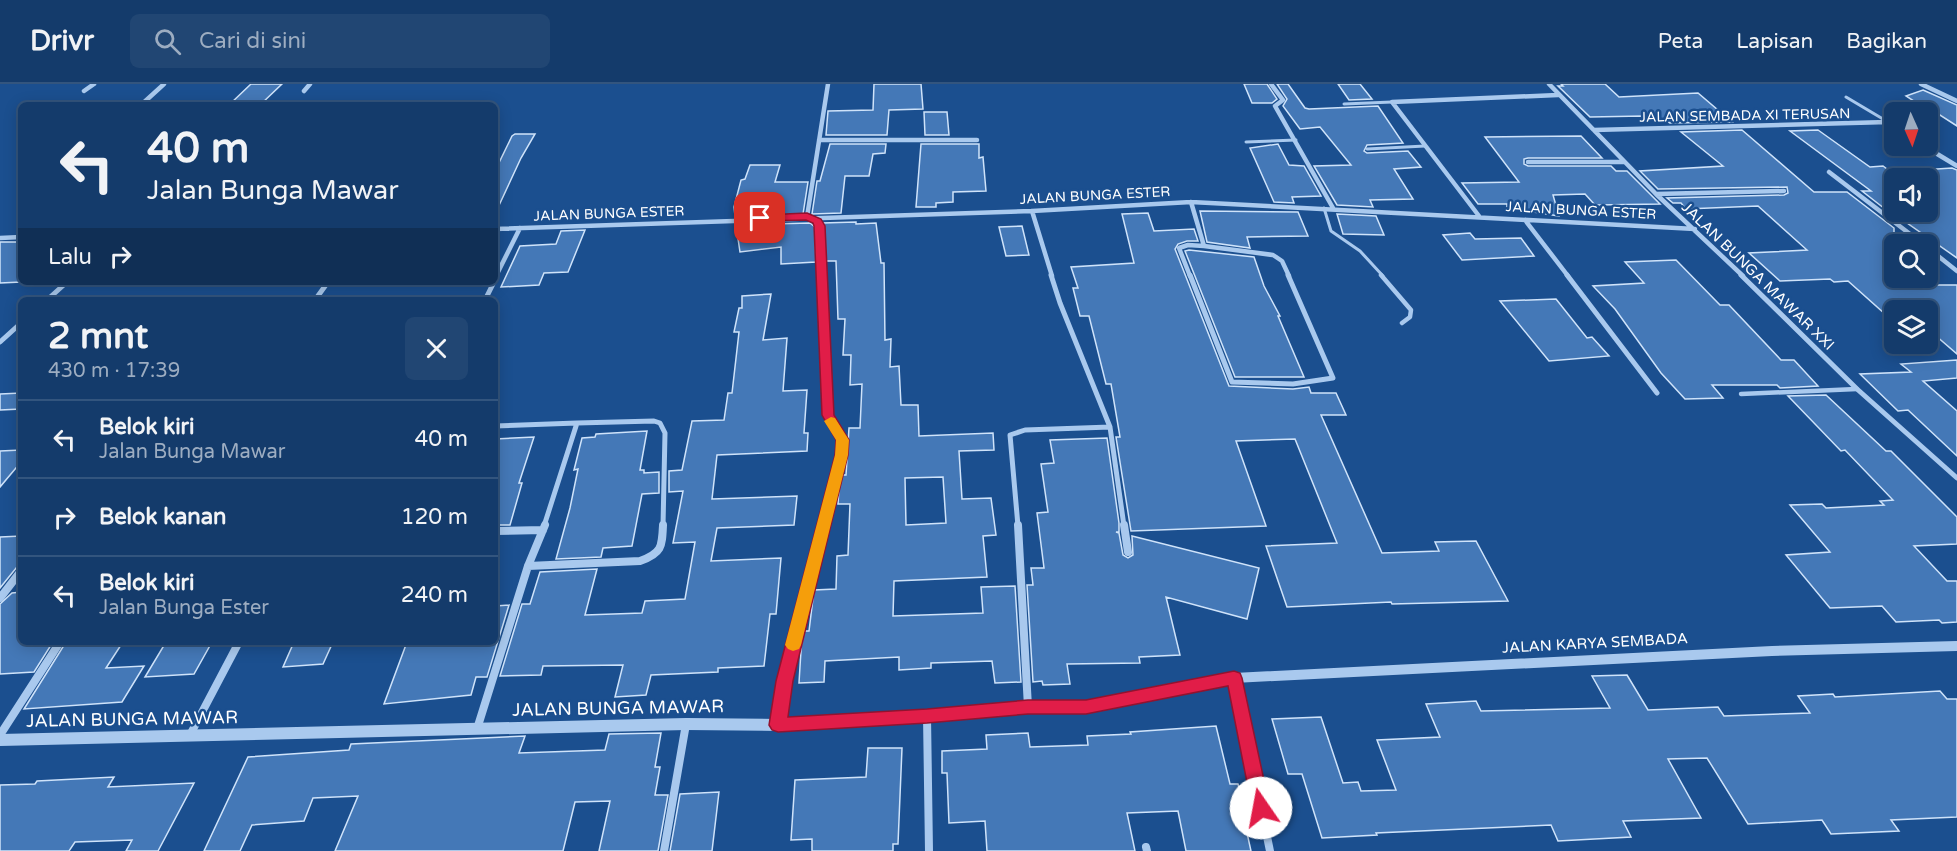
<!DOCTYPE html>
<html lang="id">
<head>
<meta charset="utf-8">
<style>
  body { margin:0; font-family:"Varela Round",sans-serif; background:#214673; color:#f1f3f6; height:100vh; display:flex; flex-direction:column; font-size:22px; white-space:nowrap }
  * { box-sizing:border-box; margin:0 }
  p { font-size:20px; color:#9dadc1 }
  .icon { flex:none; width:33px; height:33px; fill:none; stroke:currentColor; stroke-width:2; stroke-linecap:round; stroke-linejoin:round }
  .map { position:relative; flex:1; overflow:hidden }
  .details { position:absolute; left:18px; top:213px; width:480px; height:348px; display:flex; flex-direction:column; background:#143b6b; border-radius:9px; box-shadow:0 3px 15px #0003,0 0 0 2px #33557e }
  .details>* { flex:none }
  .top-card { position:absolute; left:18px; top:18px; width:480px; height:183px; border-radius:9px; box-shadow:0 3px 15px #0003,0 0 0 2px #33557e; background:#143b6b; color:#f1f3f6; overflow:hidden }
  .needle { width:39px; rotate:177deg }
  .tools { position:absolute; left:1884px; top:18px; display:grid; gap:12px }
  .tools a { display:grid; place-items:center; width:54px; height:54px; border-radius:9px; background:#143b6b; box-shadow:0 3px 15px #0003,0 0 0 2px #33557e; font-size:30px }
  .pin { position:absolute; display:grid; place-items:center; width:51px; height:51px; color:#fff; margin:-26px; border-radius:12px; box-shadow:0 3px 9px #0006 }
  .me { position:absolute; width:66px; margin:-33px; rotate:348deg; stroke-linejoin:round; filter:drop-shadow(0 0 4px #0008) }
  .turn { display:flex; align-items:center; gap:21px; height:126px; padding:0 30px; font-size:27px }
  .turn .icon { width:78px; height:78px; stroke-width:2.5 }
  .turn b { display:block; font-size:42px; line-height:51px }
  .then { display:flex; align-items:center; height:57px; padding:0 30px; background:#0003; gap:12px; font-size:22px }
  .round { display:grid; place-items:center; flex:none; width:63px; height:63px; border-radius:9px; background:#214673 }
  .head { display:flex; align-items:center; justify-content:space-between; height:102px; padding:0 30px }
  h1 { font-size:36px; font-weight:800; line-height:45px }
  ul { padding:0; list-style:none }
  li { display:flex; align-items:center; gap:18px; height:78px; padding:0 30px; border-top:2px solid #33557e }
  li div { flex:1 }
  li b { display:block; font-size:22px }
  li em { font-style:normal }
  header { display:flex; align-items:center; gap:36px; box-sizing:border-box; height:84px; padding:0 30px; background:#143b6b; border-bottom:2px solid #33557e }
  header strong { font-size:28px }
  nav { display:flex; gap:33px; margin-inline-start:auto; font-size:21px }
  .search { width:420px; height:54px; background:#214673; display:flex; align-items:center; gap:15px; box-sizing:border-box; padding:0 21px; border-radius:9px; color:#9dadc1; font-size:22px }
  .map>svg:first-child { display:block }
  .building { fill:#4478b7; stroke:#cfe3fa; stroke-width:1.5; fill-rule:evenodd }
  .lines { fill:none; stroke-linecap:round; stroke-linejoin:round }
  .service-far1 { stroke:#a9c9ee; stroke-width:3 }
  .service { stroke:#a9c9ee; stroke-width:4.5 }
  .minor-far2 { stroke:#a9c9ee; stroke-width:4.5 }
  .minor-far1 { stroke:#a9c9ee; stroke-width:5 }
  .minor { stroke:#a9c9ee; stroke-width:8 }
  .tertiary { fill:#a9c9ee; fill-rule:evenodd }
  .route { fill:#e11d48; stroke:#92132f; stroke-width:1.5 }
  .slow { fill:#f59e0b }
  .labels { text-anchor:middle; stroke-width:5; stroke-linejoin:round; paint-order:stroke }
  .far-street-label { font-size:14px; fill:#fff; stroke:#1b4f8f }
  .street-label { font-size:15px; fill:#fff; stroke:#1b4f8f }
  .near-street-label { font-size:18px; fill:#fff; stroke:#1b4f8f }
</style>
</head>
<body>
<header>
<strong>Drivr</strong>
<div class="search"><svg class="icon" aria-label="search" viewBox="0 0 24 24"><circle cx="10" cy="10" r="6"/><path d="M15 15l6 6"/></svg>Cari di sini</div>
<nav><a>Peta</a><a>Lapisan</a><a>Bagikan</a></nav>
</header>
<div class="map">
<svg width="1957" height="767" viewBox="0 0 1957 767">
  <rect width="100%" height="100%" fill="#1b4f8f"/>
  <!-- building -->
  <path class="building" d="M251,0H282L260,21H229Z
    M874,0H921L923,25L889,26L887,51H826L828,27L873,26Z
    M1244,0H1267L1277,15L1272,19H1252Z
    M1277,0H1288L1305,24L1309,25L1378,22L1403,59L1367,61L1364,67L1367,69L1408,67L1421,83L1394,85L1413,115L1370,116L1373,123L1337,121L1314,82L1351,81L1320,43L1300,45L1283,22L1287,15Z
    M1338,0H1360L1372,15L1349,16Z
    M1561,0H1605L1619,13L1698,9L1732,38L1670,39L1665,36H1648L1643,32L1590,33L1558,2H1563Z
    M1923,6L1957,21V42L1940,31H1935L1906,12Z
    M924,28H947L949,51H925Z
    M1742,46L1814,108H1847L1894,144V194H1901L1909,201H1957V270L1928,245V226H1894V238L1848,197L1834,198L1830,195L1780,197L1749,169L1807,166L1758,122L1686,125L1681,119H1673L1667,114L1784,111L1788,109L1787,103L1658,105L1640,87L1723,82L1681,48Z
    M1818,46L1870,83L1883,82L1891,88L1952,84L1957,86V174L1894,130V132L1862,107H1871L1790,47ZM1894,94H1928V128H1894Z
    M515,50H535L521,74L495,130V87L512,52Z
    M1581,52L1602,74H1528L1524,75V80L1528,82H1611L1616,87H1627L1660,120L1595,121L1585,110L1553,111L1559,132L1507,124V120H1478L1462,99L1519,98L1485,53Z
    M830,60H886L885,69L873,70L869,92H845L841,129L812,130L817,97H820Z
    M921,60H979V74L983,73L986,107L953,108V118L936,119V123H916Z
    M1278,60L1289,81L1304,82L1321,112L1292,113L1294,119L1274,118L1250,64Z
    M750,81H780L775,98H808L803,130L735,132L734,123L741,96L745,95Z
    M1200,127L1298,128L1308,152L1247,153L1250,164L1207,158Z
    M1148,129L1154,147L1194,145L1198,157H1187L1178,160L1175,165L1229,302L1293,305L1309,303L1311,309H1336L1346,331H1321L1382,469L1439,467L1435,458L1476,457L1508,517L1392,520L1391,518L1287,523L1266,462L1337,459L1295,355L1236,357L1266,442L1131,447L1116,353H1120L1111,300H1106L1089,232H1080L1073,204H1078L1071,183L1134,179L1122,130Z
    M1337,130L1376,132L1384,151L1343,150Z
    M856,138V140L876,139L881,179H884L885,256L891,255L890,283L899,282L901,321H918L919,352L993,349L994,366L959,367L962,415L991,414L996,451L983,452L987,493L894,497L893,532L983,529L981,503L1015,502L1021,598L995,599L992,577L931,579V584L899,586V573L825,577L824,598L799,599L802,550L803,547H809L814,506L836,505L837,472L848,471L850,420H838L839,404L842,391H846L849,344H860L862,300L850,301L851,271H843L845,235H838L836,177H825L822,139ZM943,393L946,439L906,441L905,394Z
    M810,139L815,143L816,178L781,180V163L740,168L736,141Z
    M1022,142L1029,171L1006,172L999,143Z
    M585,146L568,188L544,189L539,201L501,203L520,162L556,160L561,147Z
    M1470,149L1475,155L1521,154L1534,172L1462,176L1443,151Z
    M0,158H21V198L0,199Z
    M1189,166L1254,173L1264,202L1280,232H1278L1304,293H1235L1185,167Z
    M1676,176L1720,221H1729L1781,276H1794L1818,302L1780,304L1777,301H1712L1723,314L1685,315L1661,289L1615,225L1593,202L1644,199L1625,178Z
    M771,210L763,256L787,254L783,307L807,306L804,349H808L807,367L717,371L712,415L797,412L794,441L717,444L711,477L781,474L776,530H770L764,582L718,584V588L651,591L646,611L615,613L623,581L543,582L541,591L500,592L522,520H530L540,488L597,485L585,531L642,529L645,517L685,515L695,458L673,459L683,407L669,408V387L682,386L692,337L724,336L728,309H732L739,248H734L739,224H742V212Z
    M1556,215L1587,254L1592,253L1609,272L1549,277L1500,217Z
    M1957,276V294L1923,297L1957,327V372L1908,326L1898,327L1860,290L1911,288L1901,280Z
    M21,309V325L0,326V310Z
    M1826,311L1886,367H1891L1957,433V460L1914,462L1947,497H1957V538L1942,539L1939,536L1896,538L1882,522L1830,524L1786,471L1830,468L1790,421L1822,420L1826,424L1884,421L1880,417L1893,416L1845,366L1841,367L1788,312Z
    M647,347L640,386H644V389L659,388V409L642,410L632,462L603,464L601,473L556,475L570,424L578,385L574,386L582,354L595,353L596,350Z
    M534,353L519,399H522L510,441H495V355Z
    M1107,354L1119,439V448H1116L1119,449L1123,471L1128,474L1133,471L1132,452L1259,484L1247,535L1166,513L1180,571L1139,573L1140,579L1067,580L1070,600L1043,601L1042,597L1033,598L1027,501H1033L1031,484H1044L1037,429L1048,428L1041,380L1054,379L1050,356Z
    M21,366V378L0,403V367Z
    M21,452V478L0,504V453Z
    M21,508V558H53L34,588L0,590V520L12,509Z
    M509,521L487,593H476L471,611L384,620L407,558H495V522Z
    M66,558H123L106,584L144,582L122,618L24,625Z
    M166,558H212L194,590L145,593Z
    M294,558H333L323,580L283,583Z
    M1627,591L1648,626L1718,623L1724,632L1810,629L1798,612L1833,610L1835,613L1940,607L1947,615H1957V733L1891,736L1899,747L1831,750L1822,736L1748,740L1707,674L1668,675L1701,734L1623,737L1631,753L1558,757L1551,741L1376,749L1377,751L1322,754L1302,690H1288L1272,635L1321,633L1343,699L1358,698L1361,707L1396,706L1377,656L1440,653L1426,620L1476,617L1481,627L1610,624L1592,592Z
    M1216,642L1230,700H1238L1246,729L1250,728L1256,749H1247L1251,767H1186L1178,727L1127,729L1135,767H987L985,737L949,739L947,689H942V667L987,665L986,651L1028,649L1030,663L1088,661L1087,652L1131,650L1130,648Z
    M661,649L655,683H660L655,711H668L658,767H599L610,717L575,718L563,767H335L358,712L313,714L304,737L252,741L240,767H204L248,673L349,666L351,660L525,652L519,669L605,666L609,650Z
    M868,664H902L898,760H893V767H812V755L791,756L795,696L866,693Z
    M114,693L108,703L194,699L158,767H126L132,756L75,758L69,767H0V701L35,700L37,697Z
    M719,708L712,767H670L680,710Z"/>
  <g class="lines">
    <!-- service-far1 -->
    <path class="service-far1" d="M1846,13L1888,38
      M1344,20L1392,18
      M1246,58L1296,56
      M1367,65L1425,62
      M1324,124L1331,147L1360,167L1383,192"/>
    <!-- service -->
    <path class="service" d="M1381,191L1411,226L1410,233L1402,239
      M1741,310L1857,305"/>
    <!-- minor-far2 -->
    <path class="minor-far2" d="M1271,0L1283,16L1275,22L1333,124
      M1549,0L1656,110L1743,192
      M1921,0L1957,17
      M84,7L94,0
      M304,7L310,0
      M141,21L164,0
      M1594,46L1888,38L1894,43
      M819,56H977
      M1924,62L1957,82
      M1528,78H1624
      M1829,88L1923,160
      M1656,110L1784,107
      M1191,118L1204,162
      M1032,127L1052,192
      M1479,132L1392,18L1558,11
      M1525,136L1568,192
      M495,145L1032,127L1191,118L1695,145
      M0,154L21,153
      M1204,162L1273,171L1282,177L1289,192
      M1928,164L1957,187
      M496,192L520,144
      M821,192L819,142L817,137L807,133L828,0
      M1190,192L1179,164L1188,161L1204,162"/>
    <!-- minor-far1 -->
    <path class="minor-far1" d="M821,191L828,331L842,356V371L824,442
      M1051,191L1060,219L1110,343L1124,442
      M1190,191L1232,298L1293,300L1333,294L1288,191
      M1567,191L1657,309
      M1741,191L1857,305L1957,394
      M495,195L497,191
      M47,216L67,198
      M315,216L328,198
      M485,216L494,198
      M0,258L21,239
      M577,339L654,337L660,339L665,349L663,442
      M495,342L577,339L544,442
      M1018,442L1010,351L1025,346L1110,343"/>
    <!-- minor -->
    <path class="minor" d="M1018,441L1028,623
      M1124,441L1128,468
      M495,447L543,446
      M528,482L640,477C662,469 662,463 663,441
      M0,514L21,487
      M1234,594L1270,767
      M927,632L929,767
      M778,641L784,597L824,441
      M477,645L528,482L545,441
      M0,651L60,558
      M190,651L239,558
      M1146,763L1147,767
      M664,767L686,640"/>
    <!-- tertiary -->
    <path class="tertiary" d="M1957,557V567L1772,572L1234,599L1086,628H1028L927,638L778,647L686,646L0,662V650L686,634L778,635L927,626L1028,618H1086L1234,589L1772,562Z"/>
  </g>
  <!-- route -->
  <path class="route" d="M807,129L821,135L825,142L834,331L849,356L848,371L793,597L788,633L927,625L1028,616H1086L1234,587L1240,589L1242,594L1270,724L1267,730L1261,732L1255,730L1252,724L1228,602L1086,630H1028L927,639L778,648L772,646L769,641L776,597L835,371L836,356L822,331L814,142L813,139L806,136L760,137L754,134L760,131Z"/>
  <!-- slow -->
  <path class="slow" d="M831,333L835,334L849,356L848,371L801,561L799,565L793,567L788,565L785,561L835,371L836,356L824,337Z"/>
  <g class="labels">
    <!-- far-street labels -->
    <g class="far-street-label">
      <text transform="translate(1745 31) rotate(-1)" y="5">JALAN SEMBADA XI TERUSAN</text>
      <text transform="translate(1095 111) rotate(-3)" y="5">JALAN BUNGA ESTER</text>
      <text transform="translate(1581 126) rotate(3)" y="5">JALAN BUNGA ESTER</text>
      <text transform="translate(609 129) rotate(-2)" y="5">JALAN BUNGA ESTER</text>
    </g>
    <!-- street labels -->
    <g class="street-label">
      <text transform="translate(1758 192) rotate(44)" y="5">JALAN BUNGA MAWAR XXI</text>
      <text transform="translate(1595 559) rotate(-3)" y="5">JALAN KARYA SEMBADA</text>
    </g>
    <!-- near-street labels -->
    <g class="near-street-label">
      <text transform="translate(618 624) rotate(-1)" y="6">JALAN BUNGA MAWAR</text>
      <text transform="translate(132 635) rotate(-1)" y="6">JALAN BUNGA MAWAR</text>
    </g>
  </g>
</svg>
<div class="tools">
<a><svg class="needle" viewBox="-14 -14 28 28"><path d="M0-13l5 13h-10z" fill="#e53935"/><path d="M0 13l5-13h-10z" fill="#9dadc1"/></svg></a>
<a><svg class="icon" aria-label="sound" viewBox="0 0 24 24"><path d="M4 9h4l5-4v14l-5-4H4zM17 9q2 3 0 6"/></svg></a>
<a><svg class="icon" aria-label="search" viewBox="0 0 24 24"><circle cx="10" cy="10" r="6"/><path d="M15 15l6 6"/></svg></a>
<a><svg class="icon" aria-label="layers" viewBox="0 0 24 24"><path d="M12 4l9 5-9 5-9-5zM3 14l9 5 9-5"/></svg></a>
</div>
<div class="pin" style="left:760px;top:134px;background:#d93025"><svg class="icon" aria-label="arrive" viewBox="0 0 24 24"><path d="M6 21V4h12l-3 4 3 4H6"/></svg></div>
<svg class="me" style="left:1261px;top:724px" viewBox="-20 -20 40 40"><circle r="19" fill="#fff"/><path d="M0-13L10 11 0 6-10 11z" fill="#e11d48"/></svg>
<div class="top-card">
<div class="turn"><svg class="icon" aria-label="left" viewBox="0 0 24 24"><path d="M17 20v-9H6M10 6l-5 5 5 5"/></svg><div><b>40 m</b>Jalan Bunga Mawar</div></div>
<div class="then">Lalu<svg class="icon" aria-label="right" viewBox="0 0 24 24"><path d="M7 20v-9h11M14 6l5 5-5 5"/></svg></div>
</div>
<section class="details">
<div class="head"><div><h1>2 mnt</h1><p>430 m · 17:39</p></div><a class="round"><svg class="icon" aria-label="close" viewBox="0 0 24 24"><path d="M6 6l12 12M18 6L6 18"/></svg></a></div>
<ul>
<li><svg class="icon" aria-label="left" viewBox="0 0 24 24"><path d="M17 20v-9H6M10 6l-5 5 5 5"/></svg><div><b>Belok kiri</b><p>Jalan Bunga Mawar</p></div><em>40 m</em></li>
<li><svg class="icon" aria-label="right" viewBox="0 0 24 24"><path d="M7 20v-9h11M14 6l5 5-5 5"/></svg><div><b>Belok kanan</b></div><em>120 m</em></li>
<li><svg class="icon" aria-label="left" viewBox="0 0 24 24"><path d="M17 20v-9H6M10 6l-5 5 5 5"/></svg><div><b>Belok kiri</b><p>Jalan Bunga Ester</p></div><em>240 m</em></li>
</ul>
</section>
</div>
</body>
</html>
